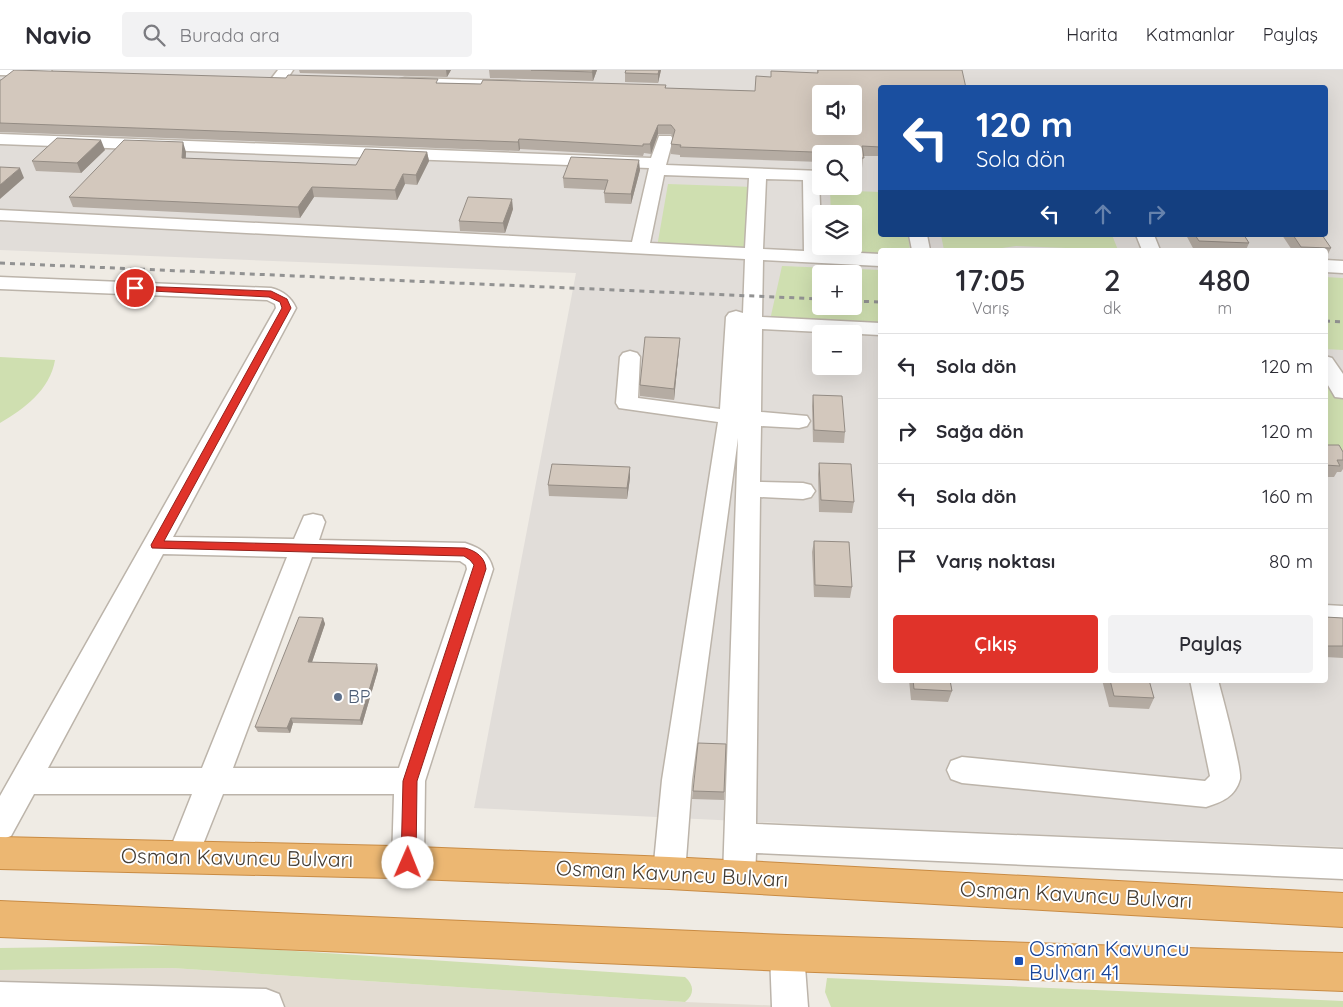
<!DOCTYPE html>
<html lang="tr">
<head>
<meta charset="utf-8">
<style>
  body { margin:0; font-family:Quicksand,sans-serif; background:#f2f2f3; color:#2b2b33; height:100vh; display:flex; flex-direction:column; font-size:19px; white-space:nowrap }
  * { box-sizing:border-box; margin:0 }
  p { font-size:16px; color:#7c7c81 }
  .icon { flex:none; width:28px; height:28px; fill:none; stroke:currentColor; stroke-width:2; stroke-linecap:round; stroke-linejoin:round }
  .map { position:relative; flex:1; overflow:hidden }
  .details { position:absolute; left:878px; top:178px; width:450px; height:435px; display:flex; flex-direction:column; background:#fff; border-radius:5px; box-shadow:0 5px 20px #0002 }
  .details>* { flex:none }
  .hud { position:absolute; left:878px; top:15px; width:450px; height:152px; border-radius:5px; box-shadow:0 5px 20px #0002; background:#1a4fa0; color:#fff; overflow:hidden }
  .buttons { position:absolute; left:812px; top:15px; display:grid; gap:10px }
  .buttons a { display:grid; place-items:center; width:50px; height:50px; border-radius:5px; background:#fff; box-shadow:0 5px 20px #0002; font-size:25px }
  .pin { position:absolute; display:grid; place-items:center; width:42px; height:42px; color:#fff; margin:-21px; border:2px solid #fff; border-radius:50%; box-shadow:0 1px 5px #0007 }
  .me { position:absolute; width:55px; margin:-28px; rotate:1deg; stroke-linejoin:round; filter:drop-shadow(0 0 4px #0008) }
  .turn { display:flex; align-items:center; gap:18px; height:105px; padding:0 15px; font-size:22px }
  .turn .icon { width:65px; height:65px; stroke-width:2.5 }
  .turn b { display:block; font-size:35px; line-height:42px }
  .lanes { display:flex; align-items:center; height:48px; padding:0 15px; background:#0003; justify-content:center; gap:25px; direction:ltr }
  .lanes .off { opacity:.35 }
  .eta { display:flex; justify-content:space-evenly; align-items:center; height:85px; text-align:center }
  .eta b { font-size:30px; font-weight:600; line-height:35px }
  .cta { display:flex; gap:10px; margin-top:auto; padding:10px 15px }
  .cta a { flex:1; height:58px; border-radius:5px; background:#e0332a; color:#fff; font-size:20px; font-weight:600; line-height:58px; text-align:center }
  .cta a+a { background:#f2f2f3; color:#2b2b33 }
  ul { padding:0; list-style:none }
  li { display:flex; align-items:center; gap:15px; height:65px; padding:0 15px; border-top:1px solid #e1e1e2 }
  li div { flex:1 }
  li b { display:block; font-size:19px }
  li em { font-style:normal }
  header { display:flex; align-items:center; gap:30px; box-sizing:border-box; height:70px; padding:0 25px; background:#fff; border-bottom:1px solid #e1e1e2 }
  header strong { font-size:24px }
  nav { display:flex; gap:28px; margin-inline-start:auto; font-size:18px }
  .search { width:350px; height:45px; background:#f2f2f3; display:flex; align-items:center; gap:12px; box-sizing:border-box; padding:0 18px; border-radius:5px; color:#7c7c81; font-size:19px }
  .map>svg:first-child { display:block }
  .residential { fill:#e3dcd2 }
  .industrial { fill:#e1ddd9; fill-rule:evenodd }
  .green { fill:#cfdfb0; fill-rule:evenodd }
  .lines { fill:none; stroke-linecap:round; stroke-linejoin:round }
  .minor-casing { stroke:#bcb4aa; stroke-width:3 }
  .highway-casing { stroke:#c98b43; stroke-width:2 }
  .minor { fill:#fff; fill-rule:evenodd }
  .highway { fill:#ecb772; fill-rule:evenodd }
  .rail { stroke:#929292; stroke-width:3; stroke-dasharray:5 5; stroke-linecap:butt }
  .wall { fill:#b5aca3 }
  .shaded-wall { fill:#948c84 }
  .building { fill:#d3c8bd; stroke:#948c84; fill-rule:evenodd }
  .route { fill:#e0332a; stroke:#92211b }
  .service-dot { fill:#5c6f8a; stroke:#fff; stroke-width:2 }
  .transit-dot { fill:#1a4fb4; stroke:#fff; stroke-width:2 }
  .labels { text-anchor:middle; stroke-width:4; stroke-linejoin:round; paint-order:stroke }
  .service-label { font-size:18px; fill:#4e5e75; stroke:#fff; text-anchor:start }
  .near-street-label { font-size:21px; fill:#413b34; stroke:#fff }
  .near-transit-label { font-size:21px; fill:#164399; stroke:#fff; text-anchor:start }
</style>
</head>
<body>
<header>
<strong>Navio</strong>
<div class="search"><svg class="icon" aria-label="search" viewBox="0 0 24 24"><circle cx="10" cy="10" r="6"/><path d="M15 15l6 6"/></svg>Burada ara</div>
<nav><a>Harita</a><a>Katmanlar</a><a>Paylaş</a></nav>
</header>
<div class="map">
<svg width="1343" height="937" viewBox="0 0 1343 937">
  <rect width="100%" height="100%" fill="#efebe4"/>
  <!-- residential -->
  <path class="residential" d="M172,898L685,932L809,937H0V900Z"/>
  <!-- industrial -->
  <path class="industrial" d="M0,0H1343V777L883,758L474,738L576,203L0,180ZM880,18H1325V165H880ZM821,24H854V56H821ZM821,84H854V116H821ZM821,144H854V176H821ZM880,180H1325V610H880ZM821,204H854V236H821ZM821,264H854V296H821Z"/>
  <!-- green -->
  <path class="green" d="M668,114L754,117L750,181L657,177Z
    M830,120L880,122V165H908L910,180H880V186L832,184V176H854V144H831Z
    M941,165H1112L1118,180L1016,176L988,180H944Z
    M782,196L880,200V256L770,250ZM821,204H854V236H821Z
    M1325,207L1343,208V280L1325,279Z
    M0,287L55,290C50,320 24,339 0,353Z
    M1325,292L1343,324V381L1325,380Z
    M204,875L685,907C694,915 695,924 685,932L172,898L0,900V878Z
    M827,908L1343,931V937H831L825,922Z"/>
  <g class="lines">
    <!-- minor casing -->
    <g class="minor-casing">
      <path id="minor" d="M0,0H51L52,2L50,5L45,6L0,5Z
        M278,0H293C288,8 283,15 273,12L271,9Z
        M405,8L515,11L520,12L522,15L520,18L515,19L400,15L398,12L400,9Z
        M0,64L651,88L659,66H671L673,69L666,95L821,101V111H819L822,181L880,184V196L763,190L762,247L880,253V265L762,259L761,342L807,346L810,351L807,356L799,358L761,356L760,412L803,413L811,415L815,421L811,427L803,429L760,427L756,754L1343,779V809L756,783L755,807L751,818L739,822L727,818L723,807L738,368L692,710L685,803L681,814L669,818L657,814L653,803L662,710L718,352L619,338L616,333L620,287L623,283L630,281L637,283L640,287L638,328L720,339L726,247L729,243L736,241L743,243L745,189L0,150V140L632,172L649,98L0,74ZM664,105L749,108L745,178L650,173ZM766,109L803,110L804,181L763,179Z
        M909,165H927L930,180H912Z
        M1136,165H1154L1160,180H1142Z
        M1325,190L1343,191V203L1325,202Z
        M0,207L271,218C283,221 291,227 296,238L173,467L294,469L304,446L313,444L322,446L325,452L319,470L465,473C480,478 489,483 493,499L425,711L424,793L420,803L408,808L396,803L392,793L394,724H223L194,797L183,802L172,797L167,787L192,724H34L11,766L0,770V726L276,238L275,234L267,230L0,219ZM163,484L287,487L202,698H48ZM312,487L460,491L466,495L467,499L399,698H233Z
        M1325,286L1332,288L1343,304V328L1335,327L1325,310Z
        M1325,535L1343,536V556L1325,555Z
        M1190,610H1218C1222,625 1242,699 1240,709C1235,727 1222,732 1206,737L962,713L951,709L947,700L951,691L962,687L1205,711L1210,706Z
        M787,866L799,871L804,883L808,937H772L770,883L775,871Z
        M0,912L266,919L279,924L284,937H0Z"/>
    </g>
    <!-- highway casing -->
    <g class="highway-casing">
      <path id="highway" d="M0,767L392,776L669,787L1343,823V857L669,819L392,808L0,799Z
        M0,831L787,865L1343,883V921L787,901L0,867Z"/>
    </g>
    <!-- minor -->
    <use href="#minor" class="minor"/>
    <!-- highway -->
    <use href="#highway" class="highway"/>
    <!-- rail -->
    <path class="rail" d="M0,193L821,229
      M854,231L880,232
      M1325,251L1343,252"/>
  </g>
  <!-- wall -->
  <path class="wall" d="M299,0H451L447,7L300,3Z
    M489,0H597L593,11L490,8Z
    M626,0H661L658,13L625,12V3Z
    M817,0H962L880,18V86H863L862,98H854V84H821V92L680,87V85L671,84V74L673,67L671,64H658L651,84L644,83L643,86L520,79L519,81L0,62V10L439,13L481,14L666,15V18L755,21L771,7L817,3Z
    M105,80L81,103L36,101L32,91Z
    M186,82V88L356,95L427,82L429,91L417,115L405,114L397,130L314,127L300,148L73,137L69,127Z
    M640,100L631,134L605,133L604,123L605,120L564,118L563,108Z
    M513,139L505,163L460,161L459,151Z
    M1186,165H1244L1249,173L1246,180H1194Z
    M1282,165H1322L1331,178L1326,188H1325V180H1292Z
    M880,273V296L879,283Z
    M679,279L674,330L640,326V315Z
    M813,325L845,362L844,373L813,372L812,336Z
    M1325,375L1343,382V399L1341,402H1337L1334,407H1325Z
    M819,393L854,432L852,443L819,442L818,404Z
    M630,408L627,429L549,426L548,415Z
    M814,471L852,517L850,528L814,527L812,482Z
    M1325,547L1343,548V588L1325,587Z
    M323,548L325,554L312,592L377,594L378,600L362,655L293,653L290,663L258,662L255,657Z
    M909,610H950L952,621L948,632L911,630Z
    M1102,610H1149L1154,628L1149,639L1109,637Z
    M726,674L724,730L692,729L693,721Z"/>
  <!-- shaded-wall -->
  <path class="shaded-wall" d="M446,0H451L447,7Z
    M593,0H597L593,11L592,2Z
    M659,0H661L658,13V4Z
    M658,55V64L651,84L650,74Z
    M519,69L520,79L519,81L518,72Z
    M101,70L105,80L81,103L77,93Z
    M183,72L186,82L185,97L182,88Z
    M427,82L429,91L417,115L416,105Z
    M639,90L640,100L631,134V124Z
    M20,98L24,108L0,129V115Z
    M403,104L405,114L397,130L395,120Z
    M312,117L314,127L300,148L298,137Z
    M512,129L513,139L505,163L503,153Z
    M680,268L679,279L674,330V319Z
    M630,397V408L627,429V418Z
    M323,548L325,554L310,598L308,592Z
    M377,594L378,600L362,655L360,650Z
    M291,648L293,653L290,663L287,658Z"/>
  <!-- building -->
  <path class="building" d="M14,0L286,8L288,5L438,9L436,13L481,14L483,10L666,15L665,18L755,21L756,6L771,7V1L818,3V0H962L966,18H880V77L862,76L864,88H854V84H839V83L680,77L681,75L671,74L675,60L671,55H658L650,74H643V76L519,69L518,72L0,53V10H1ZM821,24H854V56H821Z
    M531,0H593L592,2Z
    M626,0H659L658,4L625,3Z
    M57,68L101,70L77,93L32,91Z
    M124,70L183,72L182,88L356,95L365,79L427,82L416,105L403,104L395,120L312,117L298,137L69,127Z
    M571,87L639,90L631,124L604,123L608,110L563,108Z
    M0,97L20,98L0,115Z
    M468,127L512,129L503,153L459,151Z
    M1195,165H1244L1249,173L1199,171Z
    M1293,165H1322L1331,178L1301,177Z
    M645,267L680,268L674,319L640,315Z
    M813,325L842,326L845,362L814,360Z
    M1325,375H1339L1343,382V390H1337L1340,396L1325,395Z
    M819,393L851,394L854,432L821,430Z
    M552,394L630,397L627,418L548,415Z
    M814,471L849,472L852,517L815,515Z
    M299,547L323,548L308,592L377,594L360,650L291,648L287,658L255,657Z
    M1325,547L1343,548V576H1325Z
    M913,610H950L952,621L914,619Z
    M1110,610H1149L1154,628L1114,626Z
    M698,673L726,674L724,722L693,721Z"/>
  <!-- route -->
  <path class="route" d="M135,216L271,221L287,229L291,238L164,471L465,478C476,481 485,487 486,499L417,711L416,793L413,797L408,799L403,797L401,793L403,711L474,495L470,490L464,486L152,478L151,475L282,238L280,232L269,227L132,220L131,218Z"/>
  <!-- markers -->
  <circle class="service-dot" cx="338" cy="627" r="5"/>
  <rect class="transit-dot" x="1014" y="886" width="10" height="10" rx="2.5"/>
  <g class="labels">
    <!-- service labels -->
    <g class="service-label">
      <text x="348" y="633">BP</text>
    </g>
    <!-- near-street labels -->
    <g class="near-street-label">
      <text transform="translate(237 788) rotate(1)" y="7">Osman Kavuncu Bulvarı</text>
      <text transform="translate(672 804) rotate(3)" y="7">Osman Kavuncu Bulvarı</text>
      <text transform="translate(1076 825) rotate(3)" y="7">Osman Kavuncu Bulvarı</text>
    </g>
    <!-- near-transit labels -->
    <g class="near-transit-label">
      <text x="1029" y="886">Osman Kavuncu<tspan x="1029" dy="24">Bulvarı 41</tspan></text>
    </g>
  </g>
</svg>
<div class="buttons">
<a><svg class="icon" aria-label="sound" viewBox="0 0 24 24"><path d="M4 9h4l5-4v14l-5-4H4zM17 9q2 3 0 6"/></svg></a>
<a><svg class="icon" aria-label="search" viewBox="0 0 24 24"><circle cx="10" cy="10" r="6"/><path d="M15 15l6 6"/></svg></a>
<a><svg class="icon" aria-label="layers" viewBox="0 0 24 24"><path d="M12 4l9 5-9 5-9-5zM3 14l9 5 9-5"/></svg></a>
<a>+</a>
<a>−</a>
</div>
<div class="pin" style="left:135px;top:218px;background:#d93025"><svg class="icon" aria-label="arrive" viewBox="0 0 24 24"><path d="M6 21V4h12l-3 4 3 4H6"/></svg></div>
<svg class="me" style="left:408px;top:793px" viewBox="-20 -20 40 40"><circle r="19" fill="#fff"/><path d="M0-13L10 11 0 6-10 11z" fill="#e0332a"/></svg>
<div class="hud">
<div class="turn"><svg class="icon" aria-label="left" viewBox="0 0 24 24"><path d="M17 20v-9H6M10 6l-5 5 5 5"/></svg><div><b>120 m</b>Sola dön</div></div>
<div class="lanes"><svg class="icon" aria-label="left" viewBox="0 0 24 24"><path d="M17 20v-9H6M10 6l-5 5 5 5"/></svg><svg class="icon off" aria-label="ahead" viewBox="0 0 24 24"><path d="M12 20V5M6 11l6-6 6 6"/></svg><svg class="icon off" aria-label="right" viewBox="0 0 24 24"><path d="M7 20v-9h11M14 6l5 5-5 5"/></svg></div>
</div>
<section class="details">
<div class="eta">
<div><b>17:05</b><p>Varış</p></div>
<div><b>2</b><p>dk</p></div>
<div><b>480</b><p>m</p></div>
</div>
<ul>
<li><svg class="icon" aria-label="left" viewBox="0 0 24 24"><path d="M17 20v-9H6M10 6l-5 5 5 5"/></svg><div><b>Sola dön</b></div><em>120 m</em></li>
<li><svg class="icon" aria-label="right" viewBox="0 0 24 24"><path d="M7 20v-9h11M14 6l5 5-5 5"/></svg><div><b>Sağa dön</b></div><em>120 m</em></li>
<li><svg class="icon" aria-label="left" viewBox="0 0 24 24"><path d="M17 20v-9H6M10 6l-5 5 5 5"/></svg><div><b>Sola dön</b></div><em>160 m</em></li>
<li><svg class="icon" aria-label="arrive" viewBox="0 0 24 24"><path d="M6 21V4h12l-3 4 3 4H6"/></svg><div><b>Varış noktası</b></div><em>80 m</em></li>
</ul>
<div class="cta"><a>Çıkış</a><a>Paylaş</a></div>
</section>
</div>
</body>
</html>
